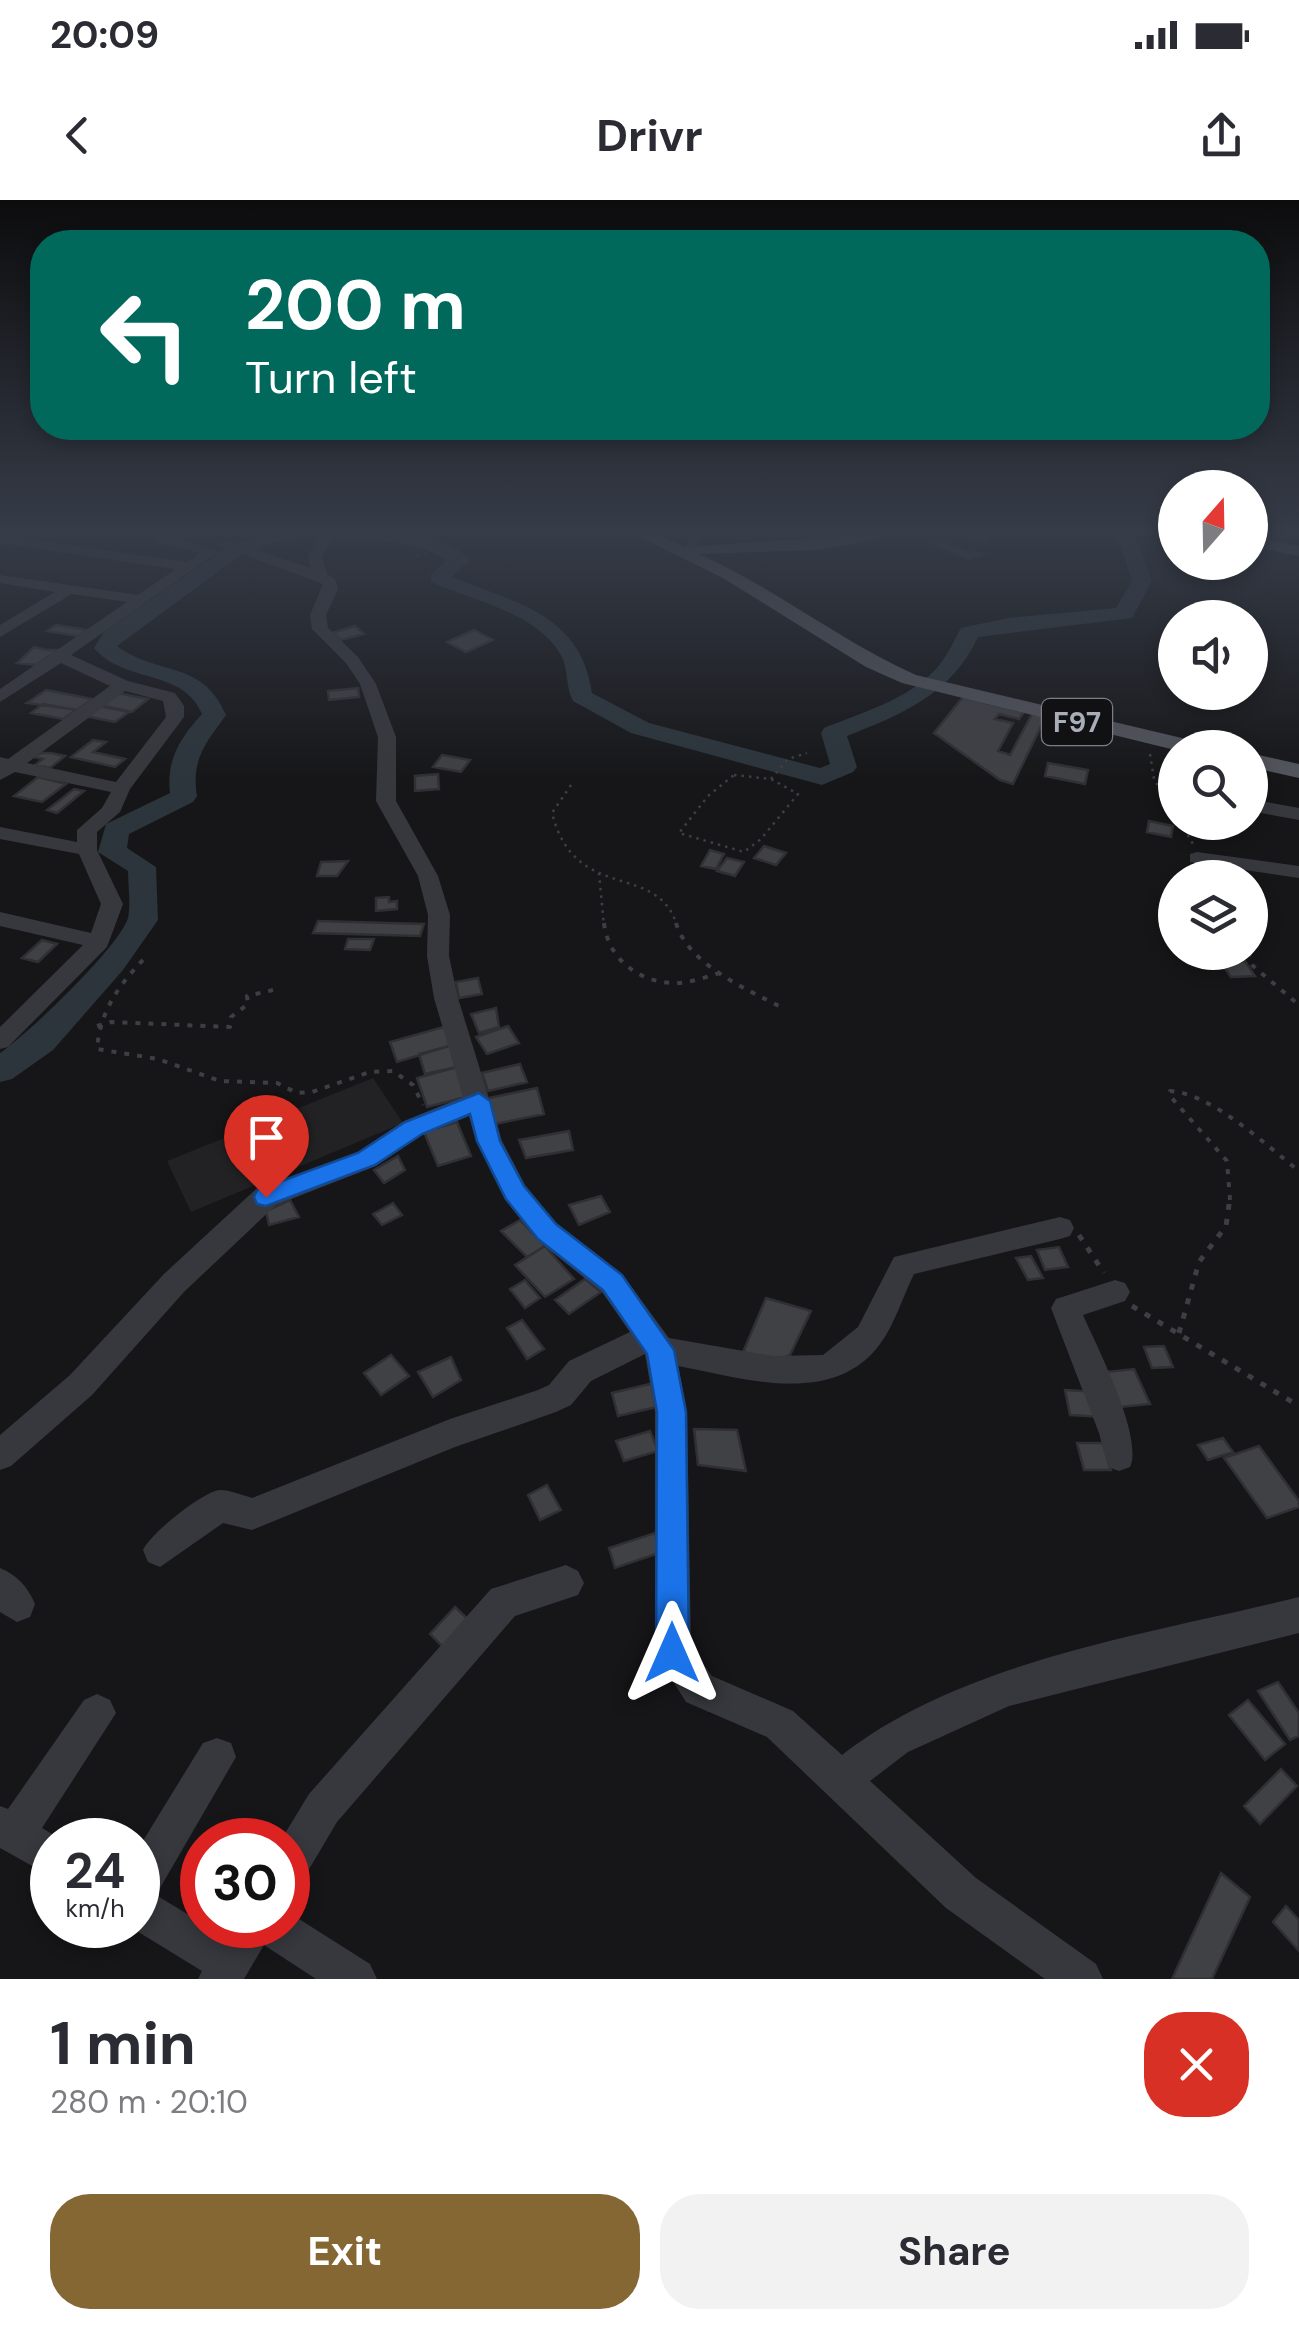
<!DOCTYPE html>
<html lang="en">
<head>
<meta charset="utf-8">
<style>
  body { margin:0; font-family:"DM Sans",sans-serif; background:#f2f2f3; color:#2b2b33; height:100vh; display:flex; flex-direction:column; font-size:38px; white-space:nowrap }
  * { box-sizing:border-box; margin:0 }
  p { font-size:32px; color:#7c7c81 }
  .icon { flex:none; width:55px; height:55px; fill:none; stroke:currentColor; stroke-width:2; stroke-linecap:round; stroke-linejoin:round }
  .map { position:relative; height:1779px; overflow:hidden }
  .sheet { display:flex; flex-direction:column; background:#fff; flex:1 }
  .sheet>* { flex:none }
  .guide { position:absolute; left:30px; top:30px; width:1240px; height:210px; border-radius:40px; box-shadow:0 5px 15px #0003; background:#00695c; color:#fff; overflow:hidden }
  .needle { width:65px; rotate:20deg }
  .tools { position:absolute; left:1158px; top:270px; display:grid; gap:20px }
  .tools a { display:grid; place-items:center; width:110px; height:110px; border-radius:50%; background:#fff; box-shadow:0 5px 15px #0003; font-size:50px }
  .speed { position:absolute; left:30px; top:1618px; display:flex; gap:20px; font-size:50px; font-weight:700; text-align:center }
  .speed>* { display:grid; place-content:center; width:130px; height:130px; border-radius:50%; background:#fff; box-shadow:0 5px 15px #0003; line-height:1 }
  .speed small { font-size:25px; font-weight:400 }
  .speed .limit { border:15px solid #d22; background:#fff; color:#111 }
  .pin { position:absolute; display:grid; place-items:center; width:85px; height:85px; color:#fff; margin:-102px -42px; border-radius:50% 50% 50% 0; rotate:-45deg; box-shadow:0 0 10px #0007 }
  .pin .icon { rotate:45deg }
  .me { position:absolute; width:110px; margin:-55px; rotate:0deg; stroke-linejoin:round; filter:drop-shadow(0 0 8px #0008) }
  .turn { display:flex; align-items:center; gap:35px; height:210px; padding:0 50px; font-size:45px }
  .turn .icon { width:130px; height:130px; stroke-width:2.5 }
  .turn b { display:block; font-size:70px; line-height:85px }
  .round { display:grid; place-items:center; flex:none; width:105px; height:105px; border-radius:40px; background:#f2f2f3 }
  .summary { display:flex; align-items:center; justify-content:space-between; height:170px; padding:0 50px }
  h1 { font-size:60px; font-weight:700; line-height:75px }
  .action { display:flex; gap:20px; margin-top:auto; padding:20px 50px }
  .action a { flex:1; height:115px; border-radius:40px; background:#856733; color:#fff; font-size:40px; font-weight:700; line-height:115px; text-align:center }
  .action a+a { background:#f2f2f3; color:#2b2b33 }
  .status { display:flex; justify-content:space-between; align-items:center; height:70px; padding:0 50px; background:#fff; direction:ltr }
  .status svg { height:28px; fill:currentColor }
  header { display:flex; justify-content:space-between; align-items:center; height:130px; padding:0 50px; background:#fff; font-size:45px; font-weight:700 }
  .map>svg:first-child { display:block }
  .built { fill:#222225 }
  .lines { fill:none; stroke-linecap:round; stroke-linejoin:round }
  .river { fill:#2c353c; fill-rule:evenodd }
  .building { fill:#404145; stroke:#303034; stroke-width:2.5 }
  .path-far2 { stroke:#3d3f44; stroke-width:2.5; stroke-dasharray:2.5 5; stroke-linecap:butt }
  .path-far1 { stroke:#3d3f44; stroke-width:4; stroke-dasharray:5 8; stroke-linecap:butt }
  .path { stroke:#3d3f44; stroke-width:5; stroke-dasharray:6 9; stroke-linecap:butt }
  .minor { fill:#37383d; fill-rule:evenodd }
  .major { fill:#53555c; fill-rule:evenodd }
  .route { fill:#1a73e8; stroke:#114b97; stroke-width:2.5 }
  .labels { text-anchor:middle; stroke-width:10; stroke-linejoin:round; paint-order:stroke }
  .shield { fill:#111113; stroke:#7b7e86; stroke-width:2.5 }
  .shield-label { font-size:28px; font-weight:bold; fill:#a8adb8 }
</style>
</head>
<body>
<div class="status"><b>20:09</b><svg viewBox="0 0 49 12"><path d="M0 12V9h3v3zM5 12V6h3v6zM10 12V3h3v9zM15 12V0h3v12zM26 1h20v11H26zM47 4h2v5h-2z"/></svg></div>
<header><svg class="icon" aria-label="back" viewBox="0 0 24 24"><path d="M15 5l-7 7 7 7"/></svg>Drivr<svg class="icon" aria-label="share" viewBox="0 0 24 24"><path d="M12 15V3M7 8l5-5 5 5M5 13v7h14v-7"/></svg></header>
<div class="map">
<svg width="1299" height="1779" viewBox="0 0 1299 1779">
  <rect width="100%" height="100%" fill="#161618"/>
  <!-- built -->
  <path class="built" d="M373,878L403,923L191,1012L167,961Z"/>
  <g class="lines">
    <!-- river -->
    <path class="river" d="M269,333C323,333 431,318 470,360L452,377C515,403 581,414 592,493L649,523L820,568L830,564L821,533L824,528C863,512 907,500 936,469C947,457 953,442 961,428L1008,418L1116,408L1132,381L1116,333H1134L1152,381L1132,418L978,437C951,495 902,514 847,536L857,567L853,572L822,585L631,533L573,501C565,487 569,470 561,455C537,413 472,400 431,382V374L447,360C422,344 392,341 363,340C348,339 329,342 317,334L269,344L238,357L117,446C159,477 202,459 226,515C206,543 191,559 197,596L193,602L129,634L127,648L156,667L158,720L123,770L53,850L12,879L0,882V853C27,835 120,746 128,718C131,704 128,685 128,671L98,652L106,624L170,593C166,560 180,538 202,514C183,468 124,484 94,448L104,432L224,349Z"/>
  </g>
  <!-- building -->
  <path class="building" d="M954,333H1003L985,343Z
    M938,340L969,352L985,354L968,359L929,343Z
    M56,425L87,430L78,436L47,431Z
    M355,426L364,434L341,440L332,433Z
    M474,430L493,440L466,452L447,442Z
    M34,447L47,450H58L36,465L17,463Z
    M358,488L359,497L329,500L328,491Z
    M46,490L92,499L77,510L27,503Z
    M117,493L148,499L132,512L100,505Z
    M963,497L1024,512L1019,519L999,514L995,519L1013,523L998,551L1010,555L1032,514L1046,516L1013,584L1000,580L934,533Z
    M43,504L76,510L63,519L31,513Z
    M99,506L129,512L115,522L85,516Z
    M93,540L106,542L93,552L125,559L115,567L71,557Z
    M41,553H51L65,556L50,568L35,565L43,559L34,557Z
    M442,555L470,560L461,572L433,567Z
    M1048,563L1088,570L1085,584L1045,576Z
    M438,574L439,589L415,591V576Z
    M38,577L66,584L42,602L14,596Z
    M74,589L84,591L57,613L47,610Z
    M1149,621L1173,626L1171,637L1147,632Z
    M764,646L786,653L776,665L754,658Z
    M710,650L724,654L716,669L701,666Z
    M727,658L744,662L735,676L717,671Z
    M348,661L337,676H317L321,662Z
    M389,697V702L397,701V709L376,711V698Z
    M318,721L424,724L420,736L313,733Z
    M348,739H374L370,750L345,749Z
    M42,740L57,744L38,762L22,758Z
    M1245,761L1255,776L1231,777L1221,763Z
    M478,778L482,794L459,798L456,782Z
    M496,808L499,827L479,833L471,814Z
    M447,826L456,844L397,862L390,842Z
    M508,826L519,843L487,854L476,837Z
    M456,844L461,866L425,874L419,854Z
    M520,864L527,882L488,891L482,873Z
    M461,866L466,897L427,907L417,878Z
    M537,888L544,914L495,924L489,898Z
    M457,922L471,956L438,966L424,932Z
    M569,931L573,950L526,958L519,940Z
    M398,956L405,970L384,983L374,970Z
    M601,996L610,1012L579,1025L569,1005Z
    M290,1000L299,1017L269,1025L266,1011Z
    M393,1003L402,1015L382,1025L373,1014Z
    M520,1020L545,1046L527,1057L501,1031Z
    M545,1046L574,1079L545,1097L515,1065Z
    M1059,1047L1068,1067L1045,1070L1037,1050Z
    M1031,1056L1043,1078L1028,1080L1016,1058Z
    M585,1079L601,1092L569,1114L555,1100Z
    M525,1080L540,1098L525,1108L510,1089Z
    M766,1098L811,1111L790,1155L776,1161L741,1157Z
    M522,1120L544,1149L527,1159L507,1128Z
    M1164,1146L1173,1167L1152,1168L1144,1147Z
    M391,1155L409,1176L381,1195L364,1173Z
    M451,1157L461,1180L433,1197L418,1172Z
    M1134,1169L1150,1204L1110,1208L1096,1173Z
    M658,1182L665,1205L618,1216L612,1193Z
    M1065,1190L1096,1192L1102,1217L1070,1215Z
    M694,1229L737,1230L746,1271L698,1265Z
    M650,1231L658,1251L624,1261L616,1241Z
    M1223,1238L1233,1252L1208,1260L1198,1245Z
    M1077,1243H1103L1111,1270H1084Z
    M1259,1246L1299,1301V1307L1267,1318L1224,1258Z
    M547,1285L561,1310L540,1320L528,1295Z
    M655,1333L662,1352L615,1368L609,1348Z
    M455,1407L478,1429L453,1457L430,1434Z
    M1278,1482L1299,1513V1536L1290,1540L1258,1491Z
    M1248,1500L1285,1544L1265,1560L1229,1515Z
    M1281,1569L1297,1586L1260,1624L1244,1606Z
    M1221,1673L1250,1697L1212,1779H1172Z
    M1286,1706L1299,1720V1751L1273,1722Z"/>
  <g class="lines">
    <!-- path-far2 -->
    <path class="path-far2" d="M417,356L450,346
      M1150,554L1154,579L1175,614
      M734,575L771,579L798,594L761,639L744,652L679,633L708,596Z
      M771,579L788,559L807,553
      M571,585L552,613C575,705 658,660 677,726
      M1180,622L1193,644
      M599,673L604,726"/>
    <!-- path-far1 -->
    <path class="path-far1" d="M604,723C608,759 639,783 676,783C691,783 708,776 723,772
      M676,723C688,764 746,789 781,807
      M1248,752L1253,766L1299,805
      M143,760C118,786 100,812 97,849L158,859L220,881L277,883L297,893L312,892L370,872L393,871L413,885L423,905
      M97,826L111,822L230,827L231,817L248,804L247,796L273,790
      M1230,1000L1227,961L1170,896V891C1211,893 1267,946 1299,971"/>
    <!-- path -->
    <path class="path" d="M1079,1035L1104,1073
      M1132,1106L1299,1206
      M1179,1133L1199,1062L1226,1026L1230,998"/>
    <!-- minor -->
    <path class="minor" d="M151,333H165L218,352L71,455L128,481L175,493L184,506V517L130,589L120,612L97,632V650L123,704L107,747L8,847L0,849V827L83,745L0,726V712L91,733L101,704L79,654L0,639V627L77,642V630L102,608L111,592L15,572L0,580V557L8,559L110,486L61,463L0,502V489L127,402L72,394L0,437V425L55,392L0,383V375L138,395L176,369L0,343V335L187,362L200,353L158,342ZM125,491L163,501L166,517L116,582L27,563Z
      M321,333H335L322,357L327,374L335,379L338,389L326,415L328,428L358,457L376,484L396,537V601L438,676L450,715L449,756L458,798L502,941L525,985L557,1024L622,1074L669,1138L773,1156L823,1155L858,1127L894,1057L1060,1017L1070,1020L1074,1028L1070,1036L1060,1039L914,1074C903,1096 895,1124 880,1144C833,1208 743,1178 678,1166L687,1212L691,1447L712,1476L793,1511L842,1555C963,1460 1151,1434 1299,1397V1433L1009,1506L908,1552L870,1581L976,1678L1096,1764L1103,1779H1045L946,1708L767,1537L686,1502L655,1453V1212L645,1154L591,1181L571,1205L556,1212L455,1247L252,1330L223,1323L160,1367L148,1362L143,1350C149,1335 203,1291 220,1290C229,1290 243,1295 252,1298L450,1219L538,1190L549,1185L569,1161L630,1132L602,1092L537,1040L505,999L476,941L469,916L422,935L376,966L276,1005L184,1092L92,1195L11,1266L0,1270V1235L70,1175L164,1074L256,989L358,952L404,921L463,897L434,798L427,756L428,715L418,676L376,601L378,537L360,484L346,463L312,429L310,415L323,384L216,344L228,341L311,368L308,357Z
      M690,333H704L699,349L692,353L685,349Z
      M1250,599L1299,608V620L1250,611Z
      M1197,652L1299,666V678L1190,662V654Z
      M1115,1080L1125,1083L1130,1092L1125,1101L1083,1115C1097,1147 1144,1237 1130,1267L1119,1271L1108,1267L1099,1233L1051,1108L1056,1099Z
      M566,1365L578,1371L584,1383L578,1395L515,1416L337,1622L302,1681L288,1687V1640H281L309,1594L491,1389Z
      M0,1368C17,1375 28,1387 35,1404L30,1417L17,1422L0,1412Z
      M97,1494L110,1500L116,1513L42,1628L62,1640H52V1677L0,1648V1606L8,1609L84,1500Z
      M217,1538L231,1543L236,1557L156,1695L222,1735L228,1725H288V1712L370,1764L377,1779H316L264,1745L244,1779H198L202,1771L127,1725H138V1649L203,1543Z"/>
    <!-- major -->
    <path class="major" d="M632,333H653L685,347L890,333L882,338L817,350L699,354C775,388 840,441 916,475L1203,543L1205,548L1175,550L902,483L866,467L723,378Z
      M1250,336L1299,346V356L1250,346Z
      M1250,553L1299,564V578L1250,567Z"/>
  </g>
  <!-- sky -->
  <linearGradient id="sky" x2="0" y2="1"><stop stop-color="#0c0c0d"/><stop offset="0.57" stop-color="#363c48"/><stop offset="1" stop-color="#363c48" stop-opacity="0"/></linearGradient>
  <rect width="1299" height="582" fill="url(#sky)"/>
  <!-- route -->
  <path class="route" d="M479,893L490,901L500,941L524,986L556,1024L622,1075L674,1150L686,1212L689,1453L684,1465L672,1470L661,1465L656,1453L657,1212L647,1154L603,1090L538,1039L506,999L477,941L470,914L422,934L375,965L266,1006L257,1004L254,997L257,990L358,953L405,922Z"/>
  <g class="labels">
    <!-- shield labels -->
    <rect class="shield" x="1042" y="499" width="70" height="46" rx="8"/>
    <g class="shield-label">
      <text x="1077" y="532">F97</text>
    </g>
  </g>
</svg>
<div class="tools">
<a><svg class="needle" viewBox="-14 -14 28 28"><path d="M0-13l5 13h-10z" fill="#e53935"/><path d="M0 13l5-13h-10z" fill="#7c7c81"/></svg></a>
<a><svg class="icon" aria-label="sound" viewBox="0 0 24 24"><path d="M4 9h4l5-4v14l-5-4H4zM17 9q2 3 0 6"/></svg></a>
<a><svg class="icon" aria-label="search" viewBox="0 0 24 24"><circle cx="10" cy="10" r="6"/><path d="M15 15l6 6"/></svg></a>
<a><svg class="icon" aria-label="layers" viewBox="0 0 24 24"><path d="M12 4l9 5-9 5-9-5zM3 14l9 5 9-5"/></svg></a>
</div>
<div class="speed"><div>24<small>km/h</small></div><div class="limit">30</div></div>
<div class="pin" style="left:266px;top:997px;background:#d93025"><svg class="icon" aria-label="arrive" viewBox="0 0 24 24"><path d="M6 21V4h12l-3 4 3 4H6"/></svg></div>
<svg class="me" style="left:672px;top:1453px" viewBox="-20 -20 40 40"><path d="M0-17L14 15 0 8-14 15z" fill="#1a73e8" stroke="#fff" stroke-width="4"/></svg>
<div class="guide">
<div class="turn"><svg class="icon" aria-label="left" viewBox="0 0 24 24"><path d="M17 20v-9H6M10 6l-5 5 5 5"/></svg><div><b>200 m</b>Turn left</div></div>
</div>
</div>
<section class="sheet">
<div class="summary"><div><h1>1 min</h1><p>280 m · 20:10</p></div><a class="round" style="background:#d93025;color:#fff"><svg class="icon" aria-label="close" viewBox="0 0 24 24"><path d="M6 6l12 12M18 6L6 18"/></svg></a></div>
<div class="action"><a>Exit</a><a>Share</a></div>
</section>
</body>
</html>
